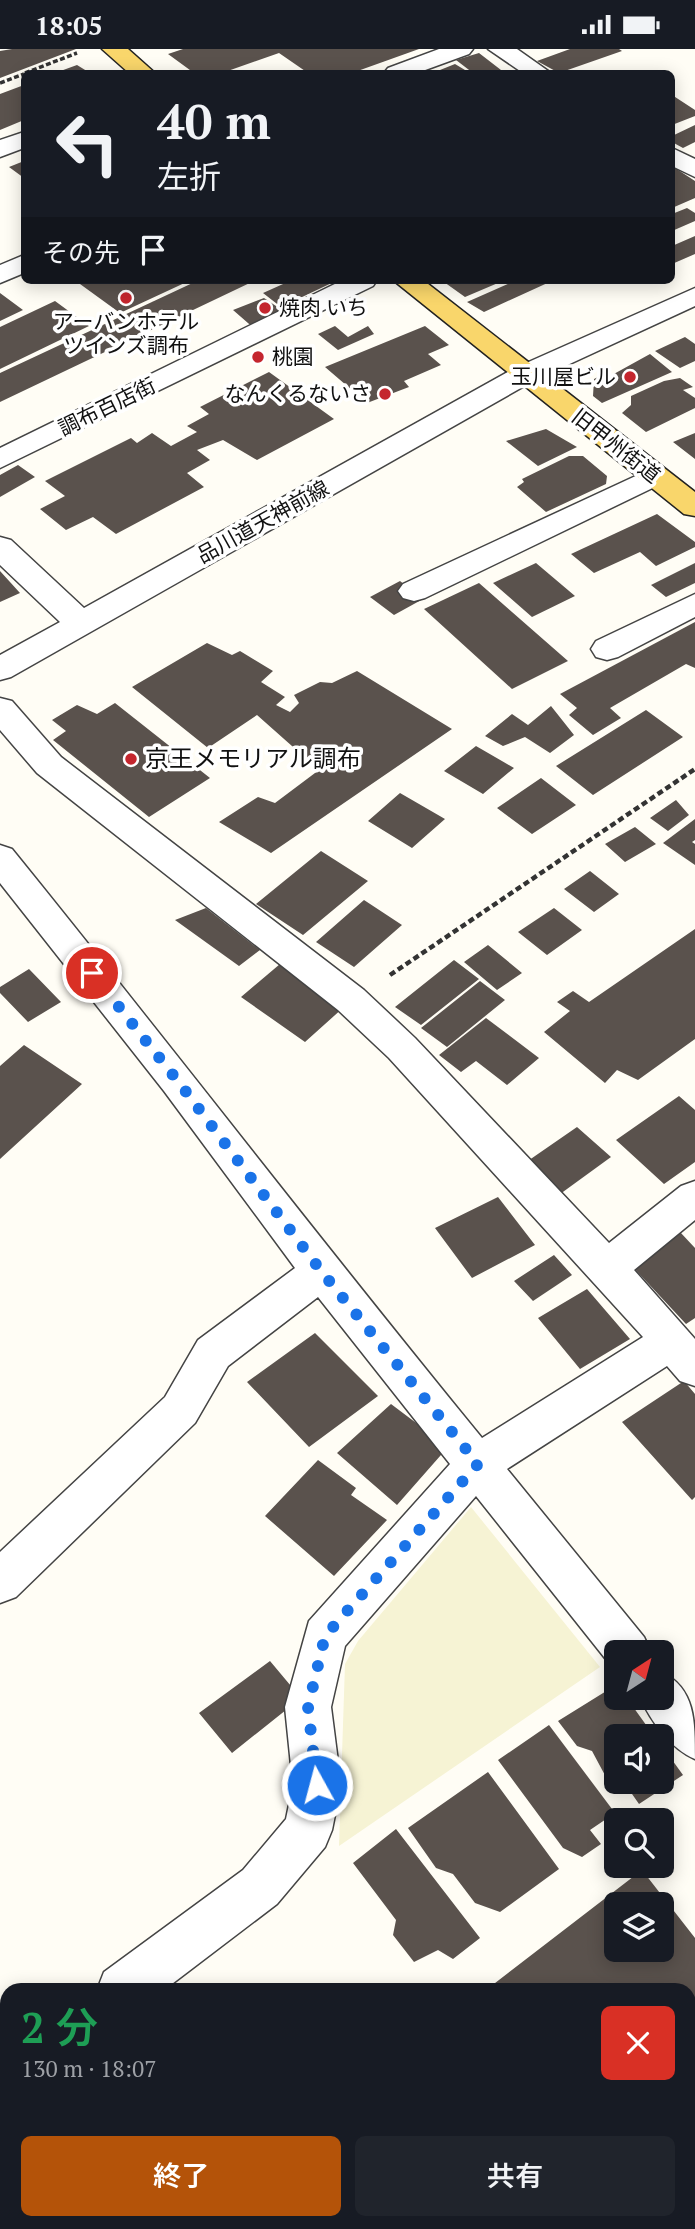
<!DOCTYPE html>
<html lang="ja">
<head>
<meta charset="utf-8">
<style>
  body { margin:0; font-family:"PT Serif","Noto Sans JP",serif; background:#20242c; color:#f1f3f6; height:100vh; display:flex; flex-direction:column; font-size:26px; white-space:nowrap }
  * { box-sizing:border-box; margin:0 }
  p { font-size:23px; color:#9ea1a6 }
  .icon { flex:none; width:38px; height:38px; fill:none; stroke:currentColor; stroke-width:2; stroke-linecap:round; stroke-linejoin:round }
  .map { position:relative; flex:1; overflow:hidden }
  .side { position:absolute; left:0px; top:1934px; width:696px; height:247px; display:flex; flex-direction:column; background:#171b24; border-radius:21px 21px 0 0; box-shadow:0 4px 18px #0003 }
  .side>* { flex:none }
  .guide { position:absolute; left:21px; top:21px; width:654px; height:214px; border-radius:10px; box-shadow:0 4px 18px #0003; background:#171b24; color:#f1f3f6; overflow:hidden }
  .needle { width:46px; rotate:36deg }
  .fabs { position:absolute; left:604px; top:1591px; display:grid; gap:14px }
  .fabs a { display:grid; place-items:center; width:70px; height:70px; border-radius:10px; background:#171b24; box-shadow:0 4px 18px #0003; font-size:35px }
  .pin { position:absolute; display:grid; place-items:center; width:60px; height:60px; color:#fff; margin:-30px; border:4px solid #fff; border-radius:50%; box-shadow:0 2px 7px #0007 }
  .me { position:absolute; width:77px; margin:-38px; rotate:353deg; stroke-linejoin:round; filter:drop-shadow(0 0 5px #0008) }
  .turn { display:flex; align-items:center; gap:24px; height:147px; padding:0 21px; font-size:32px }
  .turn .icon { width:91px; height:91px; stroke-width:2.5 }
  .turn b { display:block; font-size:49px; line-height:60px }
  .then { display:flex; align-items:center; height:66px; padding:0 21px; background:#0003; gap:14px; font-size:26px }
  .round { display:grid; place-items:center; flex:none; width:74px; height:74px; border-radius:10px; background:#20242c }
  .overview { display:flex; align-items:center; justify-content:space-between; height:119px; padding:0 21px }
  h1 { font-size:42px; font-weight:600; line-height:52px; color:#1e9e55 }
  .primary-button { display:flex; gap:14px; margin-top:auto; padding:14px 21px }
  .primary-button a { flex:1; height:80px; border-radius:10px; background:#b45309; color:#fff; font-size:28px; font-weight:600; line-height:80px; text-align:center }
  .primary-button a+a { background:#20242c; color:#f1f3f6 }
  .status { display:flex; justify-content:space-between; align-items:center; height:49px; padding:0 35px; background:#171b24; direction:ltr }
  .status svg { height:19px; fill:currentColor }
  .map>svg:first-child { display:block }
  .farmland { fill:#f6f3d4 }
  .building { fill:#5a524d; fill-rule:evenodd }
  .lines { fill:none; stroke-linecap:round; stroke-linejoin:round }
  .minor-casing { stroke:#444; stroke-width:3 }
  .major-casing { stroke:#222; stroke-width:3 }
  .path-far1 { stroke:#333; stroke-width:3.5; stroke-dasharray:5 2.5; stroke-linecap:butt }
  .path { stroke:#333; stroke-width:4.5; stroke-dasharray:6 3.5; stroke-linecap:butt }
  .minor { fill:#fff; fill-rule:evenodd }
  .major { fill:#f9d66b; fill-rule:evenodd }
  .route { stroke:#1a73e8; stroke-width:12; stroke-dasharray:0 21.6 }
  .poi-dot { fill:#c4262e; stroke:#fff; stroke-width:2.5 }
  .labels { text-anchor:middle; stroke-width:7; stroke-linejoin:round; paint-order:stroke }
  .far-poi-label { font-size:21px; fill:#111; stroke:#fff; text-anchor:start }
  .far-street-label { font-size:21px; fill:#111; stroke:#fff }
  .poi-label { font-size:24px; fill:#111; stroke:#fff; text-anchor:start }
</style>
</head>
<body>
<div class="status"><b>18:05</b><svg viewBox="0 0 49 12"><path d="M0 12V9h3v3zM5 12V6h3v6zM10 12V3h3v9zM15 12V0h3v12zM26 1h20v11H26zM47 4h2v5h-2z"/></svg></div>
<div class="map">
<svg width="695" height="2180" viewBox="0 0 695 2180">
  <rect width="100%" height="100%" fill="#fffdf5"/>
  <!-- farmland -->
  <path class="farmland" d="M471,1458L600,1618L339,1797L345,1615L358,1592Z"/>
  <!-- building -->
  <path class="building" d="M12,0H76L0,29V2Z
    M183,0H419L352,24H308L279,4L222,24H194L168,5Z
    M570,0H619L622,2L559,24L537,12Z
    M479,4L501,21L473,24L456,11Z
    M455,15L470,24H446L440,21Z
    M77,16L90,24H55Z
    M24,36V71L0,81V45Z
    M672,46L695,61V67L672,76Z
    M695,76V93L683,99L672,93V87Z
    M24,112V129L9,118Z
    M675,119L695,132V149L672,159V120Z
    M687,159L695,164V172L672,182V165Z
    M695,187V205L672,215V197Z
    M88,231H191L120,264L80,235Z
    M199,231H256L0,353V324Z
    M292,231H338L281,258L263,244Z
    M450,231H505L465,248L444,233Z
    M517,231H554L484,263L467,253Z
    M0,244L23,261L0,272Z
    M264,249L291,267L256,281L233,261Z
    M55,252L89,277L0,320V278Z
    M335,277L348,288L368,277L374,285L338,301L318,285Z
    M425,277L449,296L428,305L441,316L404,332L409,338L367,354L325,318Z
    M685,288L695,295V312L680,319L655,302Z
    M650,305L672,323L602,354L593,347L594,330L606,324L612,326Z
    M269,323L334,370L257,411L223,391L197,401L210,411L187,424L204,438L116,485L93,468L66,481L40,460L65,447L45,432L131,389L137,394L152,384L171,397L197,383L187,377L209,365L200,358Z
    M680,329L693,338L683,341L695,349V359L646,383L622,364L631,356V347L664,332Z
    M546,380L577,398L538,417L506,392Z
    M695,384V410L673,393Z
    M569,407H583L607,427L606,435L546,463L517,438L524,433L522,430Z
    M18,416L35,428L0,448V426Z
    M657,465L695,493V498L656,517L640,503L594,524L571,505Z
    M536,514L575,547L532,568L493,534Z
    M695,514V534L666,548L651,536Z
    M0,522L20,544L0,553Z
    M400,532L423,550L394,566L370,548Z
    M479,534L568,612L512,640L424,560Z
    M695,573V619L686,615L610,659L621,669L593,686L569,666L577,659L560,645Z
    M207,594L232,606L240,602L273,622L261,633L285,648L276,656L290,663L299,654L294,646L320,633L332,634L357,622L452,680L271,804L219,773L258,748L275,754L319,721L257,666L208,699L132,638Z
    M115,654L210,729L149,768L53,691L66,682L52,671L77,656L97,665Z
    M551,657L574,686L550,704L525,688L503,697L485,687L512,665L528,676Z
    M646,661L683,688L593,746L556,717Z
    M476,697L514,719L483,745L444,722Z
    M541,729L576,756L532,785L497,759Z
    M400,744L445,770L412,799L368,772Z
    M676,751L689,766L668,782L650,769Z
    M695,770V791L692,793L695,795V816L663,794Z
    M635,778L656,795L625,813L605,795Z
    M321,802L368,832L303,886L256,855Z
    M590,822L619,845L594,863L564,840Z
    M364,851L402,876L354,918L316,893Z
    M206,859L260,901L239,917L175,871Z
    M554,859L582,881L547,906L518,883Z
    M695,880V990L638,1031L617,1021L605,1034L544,983L570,962L557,953L573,942L589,953Z
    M488,896L522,924L497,941L464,913Z
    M454,911L479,930L421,976L395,958Z
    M280,915L344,958L305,993L241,948Z
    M29,920L61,953L28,973L0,944V938Z
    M480,932L505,951L447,998L421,979Z
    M486,969L539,1009L507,1036L476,1012L461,1023L439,1006Z
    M24,996L82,1035L0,1110V1017Z
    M679,1047L695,1061V1113L664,1135L616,1091Z
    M577,1078L611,1108L556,1148L522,1116Z
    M498,1148L535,1196L472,1229L435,1179Z
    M680,1183L695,1199V1269L686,1275L630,1215Z
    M554,1206L572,1226L533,1252L514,1232Z
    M587,1240L630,1290L580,1320L538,1269Z
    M315,1284L378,1347L309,1398L247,1333Z
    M684,1332L695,1345V1448L692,1451L622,1373Z
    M391,1355L448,1398L397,1456L337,1404Z
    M318,1411L356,1439L351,1446L387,1471L334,1527L265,1467Z
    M270,1612L301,1649L232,1704L199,1664Z
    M616,1636V1648H626L654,1687H616V1730H607L592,1702L577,1697L558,1672Z
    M549,1676L615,1764L590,1781L601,1795L582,1808L563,1799L498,1711Z
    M662,1697L683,1726L639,1755L623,1732H662Z
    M488,1723L559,1820L500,1863L475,1854L453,1825L436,1819L408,1779Z
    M396,1780L480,1889L453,1910L438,1901L414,1913L393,1886L396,1871L353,1814Z
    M642,1821L695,1889V2015L690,2019V1941H486ZM616,1855H662V1900H616Z
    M175,2174H310L302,2180H179Z
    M371,2174H446L451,2180H363Z"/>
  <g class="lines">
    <!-- minor casing -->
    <g class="minor-casing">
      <path id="minor" d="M439,0H473L469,5L417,24H384L388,19Z
        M488,0H517L551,24H523Z
        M24,83V99L0,108V91Z
        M672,99L695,110V128L672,117Z
        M24,206V224L0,234V216Z
        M343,231H377L373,237L0,419V399Z
        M695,239V257L535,331L11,628L0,631V606L60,573L0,516V488L11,491L84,559L515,319Z
        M655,418L665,421L670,427L665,433L425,549L414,552L403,549L398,542L403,535Z
        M695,545V568L618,608L607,611L596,608L591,600L596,592Z
        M0,649L12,652L61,708L364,941L415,989L609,1194L681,1137L695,1132V1171L634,1221L695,1290V1337L680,1332L667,1317L507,1420L644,1588L651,1603H616V1620L612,1618L476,1447L345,1597L331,1658L341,1736L332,1781L325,1798L277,1855L164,1941H97L104,1923L243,1821L286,1770L293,1736L285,1658L309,1572L450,1415L318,1248L228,1317L195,1374L16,1548L0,1554V1503L165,1348L198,1291L295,1219L164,1042L0,834V796L12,800C170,995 323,1195 482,1389L643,1288L389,1009L338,961L37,724L0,681Z
        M662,1623C695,1640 695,1671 695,1710C671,1700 651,1673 640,1648H662Z
        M7,2003V2057L0,2060V2006Z
        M0,2111L7,2114V2174H46L49,2180H0Z"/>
    </g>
    <!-- major casing -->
    <g class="major-casing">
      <path id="major" d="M102,0H128L155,24H129Z
        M393,231H423L695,443V467L684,465Z"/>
    </g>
    <!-- path-far1 -->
    <path class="path-far1" d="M25,24L77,4
      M0,34L24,25"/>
    <!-- path -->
    <path class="path" d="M390,926L695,720"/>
    <!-- minor -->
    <use href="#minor" class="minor"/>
    <!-- major -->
    <use href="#major" class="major"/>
  </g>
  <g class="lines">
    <!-- route -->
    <path class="route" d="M92,924L177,1031L321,1222L478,1415L325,1587L308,1658L317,1736"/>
  </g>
  <!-- markers -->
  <g class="poi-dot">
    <circle cx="126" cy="249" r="7"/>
    <circle cx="265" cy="259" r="7"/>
    <circle cx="258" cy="308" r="7"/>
    <circle cx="630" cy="328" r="7"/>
    <circle cx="385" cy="345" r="7"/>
    <circle cx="131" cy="710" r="7"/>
  </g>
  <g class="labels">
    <!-- far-poi labels -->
    <g class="far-poi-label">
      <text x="279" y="266">焼肉 いち</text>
      <text x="126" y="280" text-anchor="middle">アーバンホテル<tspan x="126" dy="24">ツインズ調布</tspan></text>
      <text x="272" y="315">桃園</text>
      <text x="616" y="335" text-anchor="end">玉川屋ビル</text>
      <text x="371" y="352" text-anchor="end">なんくるないさ</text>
    </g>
    <!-- far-street labels -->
    <g class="far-street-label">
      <text transform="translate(107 358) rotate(-26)" y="7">調布百店街</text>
      <text transform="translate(616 397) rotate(38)" y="7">旧甲州街道</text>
      <text transform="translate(263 473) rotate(-29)" y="7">品川道天神前線</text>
    </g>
    <!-- poi labels -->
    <g class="poi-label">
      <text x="145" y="718">京王メモリアル調布</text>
    </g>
  </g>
</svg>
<div class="fabs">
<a><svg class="needle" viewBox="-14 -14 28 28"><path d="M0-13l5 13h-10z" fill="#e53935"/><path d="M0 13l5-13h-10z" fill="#9ea1a6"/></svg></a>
<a><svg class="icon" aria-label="sound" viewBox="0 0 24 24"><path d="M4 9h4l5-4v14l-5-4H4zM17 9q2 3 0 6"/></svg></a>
<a><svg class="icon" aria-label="search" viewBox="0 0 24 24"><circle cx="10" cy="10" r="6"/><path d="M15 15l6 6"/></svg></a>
<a><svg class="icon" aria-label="layers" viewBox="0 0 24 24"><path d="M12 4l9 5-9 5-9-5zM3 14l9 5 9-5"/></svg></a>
</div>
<div class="pin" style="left:92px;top:924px;background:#d93025"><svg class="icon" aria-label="arrive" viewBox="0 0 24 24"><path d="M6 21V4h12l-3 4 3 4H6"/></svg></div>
<svg class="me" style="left:317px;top:1736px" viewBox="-20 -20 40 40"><circle r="17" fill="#1a73e8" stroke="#fff" stroke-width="3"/><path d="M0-11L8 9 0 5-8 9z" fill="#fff"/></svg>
<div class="guide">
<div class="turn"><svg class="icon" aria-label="left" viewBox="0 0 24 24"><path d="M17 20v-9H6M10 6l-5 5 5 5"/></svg><div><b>40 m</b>左折</div></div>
<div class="then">その先<svg class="icon" aria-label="arrive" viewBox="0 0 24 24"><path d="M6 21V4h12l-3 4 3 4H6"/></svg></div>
</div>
<section class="side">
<div class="overview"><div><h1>2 分</h1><p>130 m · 18:07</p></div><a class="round" style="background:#d93025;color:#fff"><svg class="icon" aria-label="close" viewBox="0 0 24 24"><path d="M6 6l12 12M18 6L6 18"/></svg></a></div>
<div class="primary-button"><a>終了</a><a>共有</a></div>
</section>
</div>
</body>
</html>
